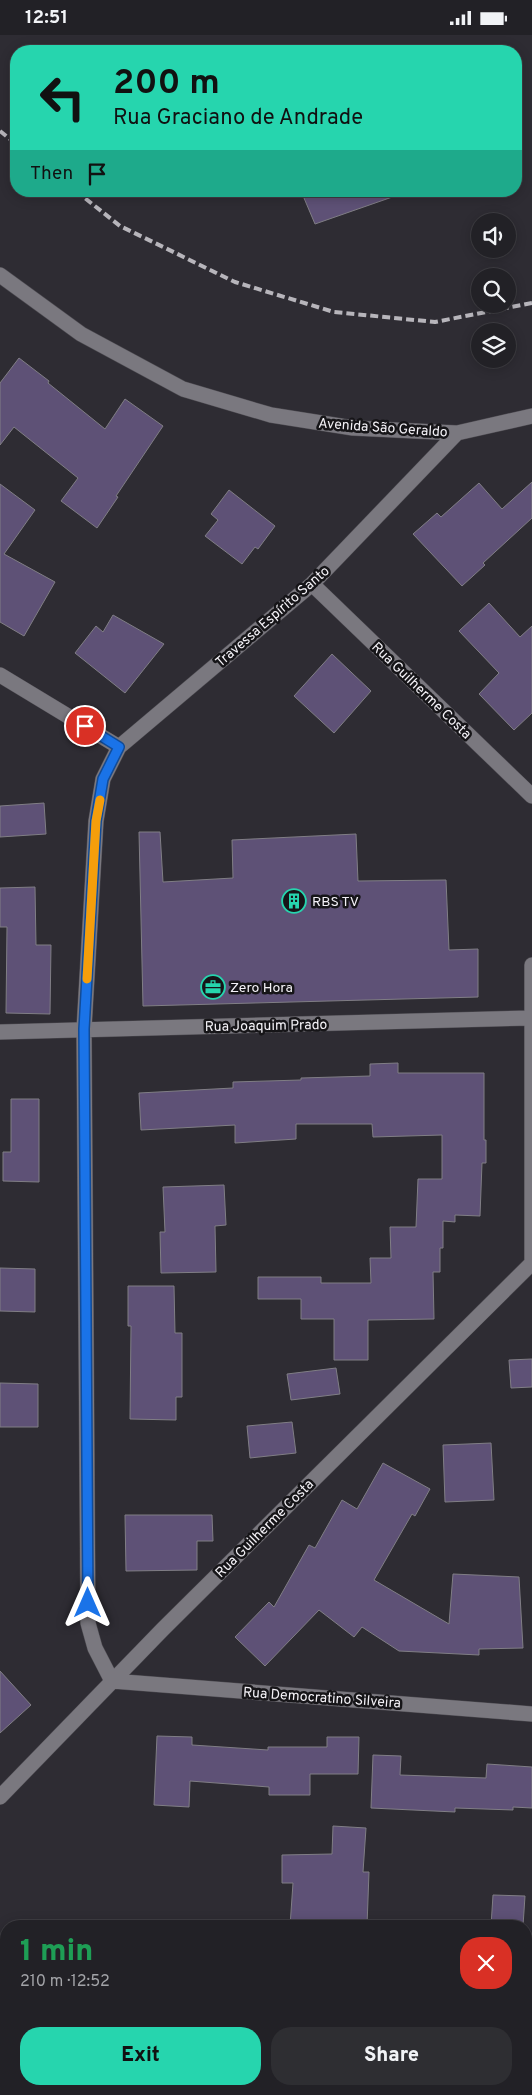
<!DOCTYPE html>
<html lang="en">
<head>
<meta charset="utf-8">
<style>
  body { margin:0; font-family:Overpass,sans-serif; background:#2e2e32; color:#f1f3f6; height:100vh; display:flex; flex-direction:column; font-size:19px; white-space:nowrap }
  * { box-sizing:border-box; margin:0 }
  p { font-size:16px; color:#a2a3a7 }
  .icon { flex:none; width:28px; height:28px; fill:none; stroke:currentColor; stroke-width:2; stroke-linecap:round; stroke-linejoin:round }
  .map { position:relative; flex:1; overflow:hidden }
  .panel { position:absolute; left:0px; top:1885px; width:532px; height:175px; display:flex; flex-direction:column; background:#222126; border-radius:20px 20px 0 0; box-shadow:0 2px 12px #0003,0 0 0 1px #3f3e43 }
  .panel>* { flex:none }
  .guide { position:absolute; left:10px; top:10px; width:512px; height:152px; border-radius:20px; box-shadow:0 2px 12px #0003,0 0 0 1px #3f3e43; background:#26d5ae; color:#111; overflow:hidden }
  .fabs { position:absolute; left:471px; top:178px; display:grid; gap:10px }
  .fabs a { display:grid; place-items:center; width:45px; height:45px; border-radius:50%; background:#222126; box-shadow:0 2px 12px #0003,0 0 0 1px #3f3e43; font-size:25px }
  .pin { position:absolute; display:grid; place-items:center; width:42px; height:42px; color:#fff; margin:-21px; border:2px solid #fff; border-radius:50%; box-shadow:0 1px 5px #0007 }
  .me { position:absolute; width:55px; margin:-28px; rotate:0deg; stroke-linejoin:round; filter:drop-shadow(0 0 4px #0008) }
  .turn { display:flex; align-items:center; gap:18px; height:105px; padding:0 20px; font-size:22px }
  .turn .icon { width:65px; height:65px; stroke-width:2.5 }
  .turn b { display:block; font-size:35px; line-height:42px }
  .then { display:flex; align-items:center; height:48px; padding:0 20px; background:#0003; gap:10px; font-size:19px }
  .round { display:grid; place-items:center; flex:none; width:52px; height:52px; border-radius:20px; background:#2e2e32 }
  .headline { display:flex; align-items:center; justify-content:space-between; height:85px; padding:0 20px }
  h1 { font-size:30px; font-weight:800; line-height:38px; color:#1e9e55 }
  .button { display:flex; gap:10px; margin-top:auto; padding:10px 20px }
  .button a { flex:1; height:58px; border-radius:20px; background:#26d5ae; color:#111; font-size:20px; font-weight:800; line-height:58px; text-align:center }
  .button a+a { background:#2e2e32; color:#f1f3f6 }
  .status { display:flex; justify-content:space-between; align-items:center; height:35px; padding:0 25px; background:#222126; direction:ltr }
  .status svg { height:14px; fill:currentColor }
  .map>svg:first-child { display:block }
  .building { fill:#5e5176; stroke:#807e85 }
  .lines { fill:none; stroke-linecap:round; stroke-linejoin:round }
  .minor-casing { stroke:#4c4a50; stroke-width:16 }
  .minor { stroke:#7a787f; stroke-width:15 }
  .rail { stroke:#b7b5bb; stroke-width:4; stroke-dasharray:8 4; stroke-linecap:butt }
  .route-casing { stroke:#114b97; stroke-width:12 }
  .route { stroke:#1a73e8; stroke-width:9 }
  .slow { stroke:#f59e0b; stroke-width:9 }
  .labels { text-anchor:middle; stroke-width:5; stroke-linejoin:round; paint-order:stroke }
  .street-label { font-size:14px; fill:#f4f2f7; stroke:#161518 }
  .poi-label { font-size:14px; fill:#f4f2f7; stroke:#161518; text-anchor:start }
</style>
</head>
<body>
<div class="status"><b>12:51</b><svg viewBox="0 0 49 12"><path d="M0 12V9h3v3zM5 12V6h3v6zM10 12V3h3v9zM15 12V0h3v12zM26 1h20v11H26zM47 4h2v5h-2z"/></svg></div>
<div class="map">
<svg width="532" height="2060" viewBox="0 0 532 2060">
  <rect width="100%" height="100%" fill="#2e2c33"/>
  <!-- building -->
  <path class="building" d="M301,156H398V160L315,189Z
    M19,323L49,346L48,348L105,394L125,364L163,391L116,461L118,462L97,493L61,466L78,443L14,392L0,410V348Z
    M532,447V483L483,528L485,530L462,551L413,499L437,478L441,482L479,448L502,474Z
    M0,449L35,475L4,519L55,547L24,601L0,587Z
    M229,455L275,491L258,514L255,512L242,529L205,501L218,485L211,479Z
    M489,568L520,602L532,591V678L514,695L479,659L499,638L459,596Z
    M113,580L164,609L125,658L75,618L96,591L103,597Z
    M332,619L371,656L334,698L294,661Z
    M44,768L46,799L0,802V771Z
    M139,797H160L163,847L233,843L232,805L356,799L358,846L446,845L449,915L478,914V962L143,971Z
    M35,852L36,910H51L50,979L6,978L7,892H0V853Z
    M398,1028V1038H484V1105H486V1128H482L480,1181L455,1180V1187L443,1186V1213H440V1237H433L434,1284L368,1285V1325H334V1284H301V1264H258V1242H321V1248H371L370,1223H391L390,1192H416L418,1144H442V1100L373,1102L372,1089H296V1104L235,1108V1090L141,1095L139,1058L233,1053V1047L301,1045V1043L370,1041V1029Z
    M11,1064H39V1147L3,1146V1117H11Z
    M224,1150L226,1190L215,1191L216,1237L161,1238L160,1197H165L163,1152Z
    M0,1233L35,1234V1277L0,1276Z
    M128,1251H174L175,1298H182V1362H176V1385L130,1384L131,1291H128Z
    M532,1324V1352L511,1353L509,1325Z
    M336,1333L340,1359L291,1365L287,1339Z
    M0,1348L38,1349V1392H0Z
    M292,1387L296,1418L250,1423L247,1391Z
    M491,1408L494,1465L445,1467L443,1410Z
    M383,1428L430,1454L415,1481L412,1479L374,1545L449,1589L453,1539L519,1542L523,1613L479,1614V1620L399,1616L362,1592L354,1602L319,1575L265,1631L235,1602L269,1567L274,1572L309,1510L315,1513L342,1465L357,1474Z
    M125,1480H212L213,1506H197V1535L126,1536Z
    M0,1636L31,1670L0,1698Z
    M157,1701L192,1702V1710L268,1715V1712H327V1702H359L358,1739H310V1760H269V1752L190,1746L189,1772L154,1770Z
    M373,1720L401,1721L400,1740L486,1743L487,1729L532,1732V1773L513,1772V1775L455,1773V1777L371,1773Z
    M333,1791L366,1793L363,1837H369L367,1891H290L293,1848H282V1820L332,1819Z
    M493,1860L525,1861L523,1891H491Z"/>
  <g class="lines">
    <!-- minor casing -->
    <g class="minor-casing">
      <path id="minor" d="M0,240L81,299L183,354L271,380L353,393L457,398L532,381
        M457,398L312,549L119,712L103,744L96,786L84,994L88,1588L95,1613L112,1646L532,1679
        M312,549L532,761
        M0,640L119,712
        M0,997L531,983
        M0,1762L163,1594L532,1228V930"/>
    </g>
    <!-- minor -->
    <use href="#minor" class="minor"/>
    <!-- rail -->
    <path class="rail" d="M0,96L16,109
      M76,156L120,191L235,247L334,277L435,287L532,268"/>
  </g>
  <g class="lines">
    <!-- route casing -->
    <g class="route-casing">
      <path id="route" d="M85,691L119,712L103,744L96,786L84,994L88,1568"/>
    </g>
    <!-- route -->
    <use href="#route" class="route"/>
    <!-- slow -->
    <path class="slow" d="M87,944L96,786L100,765"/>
  </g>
  <!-- icons -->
  <defs>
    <g id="building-ring" transform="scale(1.25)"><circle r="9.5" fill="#161518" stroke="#26d5ae" stroke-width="1.5"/><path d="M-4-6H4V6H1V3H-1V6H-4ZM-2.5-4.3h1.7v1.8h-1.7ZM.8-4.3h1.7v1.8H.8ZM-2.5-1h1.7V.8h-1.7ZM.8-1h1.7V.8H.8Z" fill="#26d5ae"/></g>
    <g id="office-ring" transform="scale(1.25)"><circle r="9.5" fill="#161518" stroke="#26d5ae" stroke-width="1.5"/><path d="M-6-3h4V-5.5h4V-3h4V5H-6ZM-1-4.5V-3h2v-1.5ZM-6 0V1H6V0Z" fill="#26d5ae"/></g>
  </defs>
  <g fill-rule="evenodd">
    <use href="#building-ring" x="294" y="866"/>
    <use href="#office-ring" x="213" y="952"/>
  </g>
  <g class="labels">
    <!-- street labels -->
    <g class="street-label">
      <text transform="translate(383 392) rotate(4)" y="5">Avenida São Geraldo</text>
      <text transform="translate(272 581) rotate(-41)" y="5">Travessa Espírito Santo</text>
      <text transform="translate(422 655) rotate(44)" y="5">Rua Guilherme Costa</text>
      <text transform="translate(266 990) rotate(-1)" y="5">Rua Joaquim Prado</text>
      <text transform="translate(264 1493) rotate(-45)" y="5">Rua Guilherme Costa</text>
      <text transform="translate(322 1662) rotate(4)" y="5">Rua Democratino Silveira</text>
    </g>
    <!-- poi labels -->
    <g class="poi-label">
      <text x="312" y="871">RBS TV</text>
      <text x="230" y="957">Zero Hora</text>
    </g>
  </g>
</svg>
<div class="fabs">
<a><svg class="icon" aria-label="sound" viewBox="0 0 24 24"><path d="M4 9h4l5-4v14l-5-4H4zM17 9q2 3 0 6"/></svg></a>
<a><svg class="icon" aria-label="search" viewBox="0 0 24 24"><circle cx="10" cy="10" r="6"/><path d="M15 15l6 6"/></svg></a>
<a><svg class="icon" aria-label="layers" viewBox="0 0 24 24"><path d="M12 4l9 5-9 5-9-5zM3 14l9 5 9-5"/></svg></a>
</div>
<div class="pin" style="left:85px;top:691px;background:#d93025"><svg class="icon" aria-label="arrive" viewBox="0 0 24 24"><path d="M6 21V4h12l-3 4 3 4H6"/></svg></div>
<svg class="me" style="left:88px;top:1568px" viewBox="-20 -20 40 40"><path d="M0-17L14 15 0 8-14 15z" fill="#1a73e8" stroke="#fff" stroke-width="4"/></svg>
<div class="guide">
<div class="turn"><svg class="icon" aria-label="left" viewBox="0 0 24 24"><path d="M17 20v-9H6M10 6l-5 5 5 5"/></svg><div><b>200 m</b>Rua Graciano de Andrade</div></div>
<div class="then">Then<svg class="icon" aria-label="arrive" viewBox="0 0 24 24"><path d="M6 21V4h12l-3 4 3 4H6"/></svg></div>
</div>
<section class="panel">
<div class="headline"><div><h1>1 min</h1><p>210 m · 12:52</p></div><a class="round" style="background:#d93025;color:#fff"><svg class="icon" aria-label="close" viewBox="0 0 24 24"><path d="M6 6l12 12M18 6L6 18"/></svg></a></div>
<div class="button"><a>Exit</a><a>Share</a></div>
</section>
</div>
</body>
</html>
